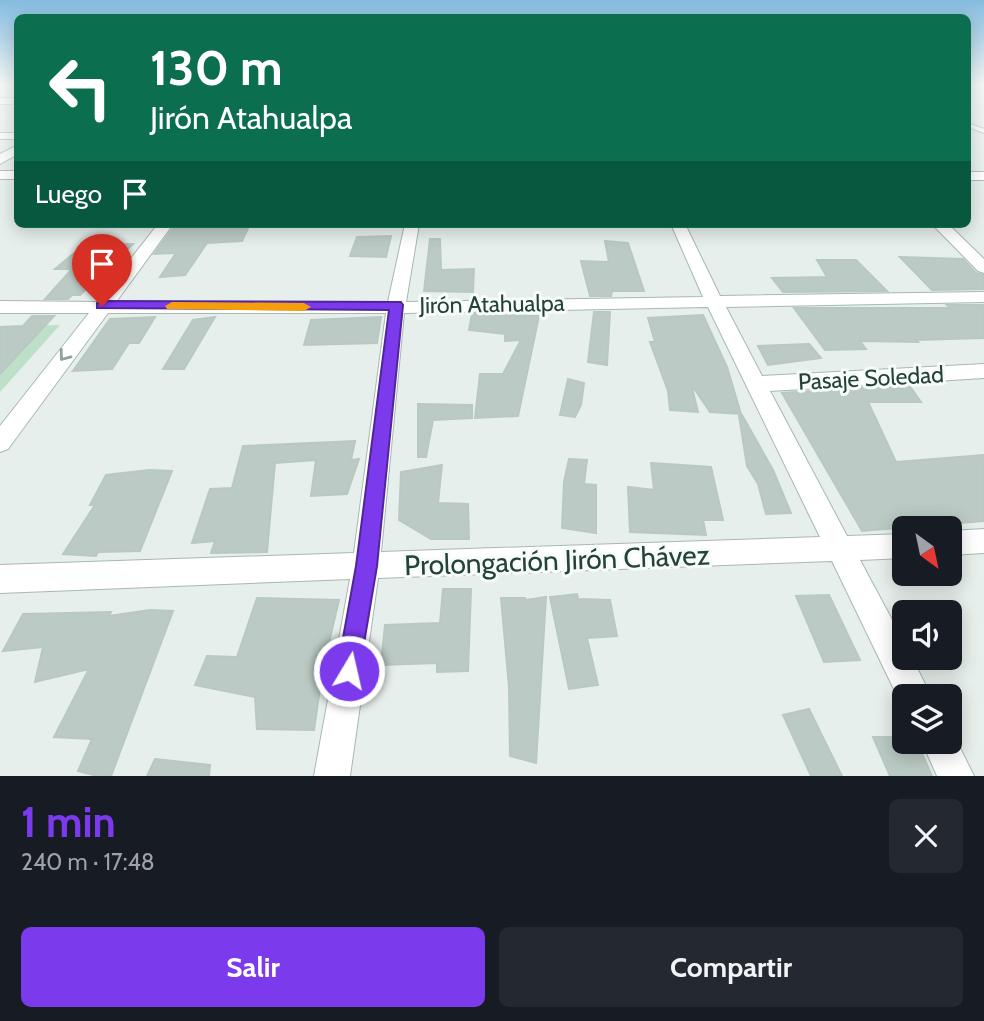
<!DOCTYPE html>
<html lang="es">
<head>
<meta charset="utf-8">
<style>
  body { margin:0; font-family:Cabin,sans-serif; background:#242831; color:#f1f3f6; height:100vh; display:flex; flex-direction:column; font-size:26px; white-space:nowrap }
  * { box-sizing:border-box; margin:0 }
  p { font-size:23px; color:#9ea1a6 }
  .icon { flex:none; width:38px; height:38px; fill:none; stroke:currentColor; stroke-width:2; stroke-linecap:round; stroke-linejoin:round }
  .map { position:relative; height:776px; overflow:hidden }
  .details { display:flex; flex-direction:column; background:#171b24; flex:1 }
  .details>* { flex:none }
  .hud { position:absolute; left:14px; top:14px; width:957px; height:214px; border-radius:10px; box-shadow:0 4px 18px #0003; background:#0b6e4f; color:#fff; overflow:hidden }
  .needle { width:46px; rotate:147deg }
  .buttons { position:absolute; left:892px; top:516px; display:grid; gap:14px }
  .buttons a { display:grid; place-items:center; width:70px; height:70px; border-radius:10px; background:#171b24; box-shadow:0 4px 18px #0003; font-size:35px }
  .pin { position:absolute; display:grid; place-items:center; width:60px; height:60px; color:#fff; margin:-72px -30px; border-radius:50% 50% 50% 0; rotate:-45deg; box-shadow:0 0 7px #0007 }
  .pin .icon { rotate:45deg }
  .me { position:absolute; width:77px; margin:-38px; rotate:9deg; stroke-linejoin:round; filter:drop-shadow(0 0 5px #0008) }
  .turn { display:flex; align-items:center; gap:24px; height:147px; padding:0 21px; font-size:32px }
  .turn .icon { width:91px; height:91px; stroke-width:2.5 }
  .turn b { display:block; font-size:49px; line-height:60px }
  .then { display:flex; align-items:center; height:66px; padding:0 21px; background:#0003; gap:14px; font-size:26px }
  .round { display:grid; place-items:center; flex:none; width:74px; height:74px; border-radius:10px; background:#242831 }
  .overview { display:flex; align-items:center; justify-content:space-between; height:119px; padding:0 21px }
  h1 { font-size:42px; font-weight:800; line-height:52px; color:#7c3aed }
  .button { display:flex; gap:14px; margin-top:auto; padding:14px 21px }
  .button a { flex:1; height:80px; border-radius:10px; background:#7c3aed; color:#fff; font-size:28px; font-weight:800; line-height:80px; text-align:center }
  .button a+a { background:#242831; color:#f1f3f6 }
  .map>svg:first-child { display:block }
  .green { fill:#bfe0c8 }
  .building { fill:#bbcac4; stroke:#b8c9c2; stroke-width:2 }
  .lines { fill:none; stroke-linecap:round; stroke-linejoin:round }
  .lane-casing { stroke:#a8b8b2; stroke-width:2 }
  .street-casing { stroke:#a8b8b2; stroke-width:2 }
  .lane { fill:#fff; fill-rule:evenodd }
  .street { fill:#fff; fill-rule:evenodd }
  .oneway { stroke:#92a09c }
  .route { fill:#7c3aed; stroke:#51269a; stroke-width:2 }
  .slow { fill:#f59e0b }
  .labels { text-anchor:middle; stroke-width:6; stroke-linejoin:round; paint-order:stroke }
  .street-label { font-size:23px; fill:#24423a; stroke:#f7fbf9 }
  .near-street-label { font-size:28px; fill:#24423a; stroke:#f7fbf9 }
</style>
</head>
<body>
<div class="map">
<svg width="984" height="776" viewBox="0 0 984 776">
  <rect width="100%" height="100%" fill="#e6efeb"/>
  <!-- green -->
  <path class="green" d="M60,325L0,392V326Z"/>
  <!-- building -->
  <path class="building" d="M176,224H250L242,241L207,243L185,275L160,277L176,253L154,254Z
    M391,236L386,257L350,256L357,237Z
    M430,239H440L441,270L474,269L473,292L424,291Z
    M605,241L628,243L644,291H612L611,296H590L581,261L609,262Z
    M133,244L80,295H72L68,299H45L72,269H55L84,245Z
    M900,257L963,259L976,273L984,275V289L932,290Z
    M817,260H856L887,291L783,292L772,278L827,277Z
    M947,305H984V338L916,340L918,342L860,341L866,349L825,350L794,308H950Z
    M594,312H610L607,365L588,362Z
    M472,314L539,316L518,416L475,418L480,374H503L521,340L505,341V334L469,330Z
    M703,315L727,367L741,414L710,412L691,384L698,412L670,410L668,391L650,342H655L648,318Z
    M32,316H54L0,374V327L23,326Z
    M155,317L139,343H129L112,369L73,371L110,319Z
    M215,317L184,369H163L193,320Z
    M381,317L377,343L304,345L311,320Z
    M809,344L821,358L768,365L758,346Z
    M568,379L584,383L581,405L575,417L560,415Z
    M909,385L921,402H868L896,462L984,455V521L862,531L782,393Z
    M418,404L472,405V418L433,420L426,457H418Z
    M742,415L773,470L791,513L766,514L758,484L747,466L739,416Z
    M355,441L351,460L359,459L347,494L311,496L316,460L275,463L267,552L211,553L215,541L192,543L210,489L232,488L243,446Z
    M569,459L587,460L584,484L596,485V533L562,528L564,482Z
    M651,463L711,467L723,520H703L706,535L630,532L628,487L654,490Z
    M442,465L438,503L468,504L469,539H431L399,520L401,472Z
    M149,470L172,471L140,551L98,552L96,556L63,554L95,505H90L106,475Z
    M443,589H471L468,671L437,672V663L381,665L385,625L440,623Z
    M577,594L578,599L610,600L617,636L587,638L598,685L569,689L550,597Z
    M829,595L860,660L824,662L796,596Z
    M546,597L536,763L510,756L509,687L501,598H525L526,600Z
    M257,598L339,600L323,668L314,730L257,729L255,697L195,685L207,656L237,657Z
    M150,610L173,611L111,776H97L78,771L92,739L54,737L89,669L35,682L43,647L3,651L23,614L111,612L109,616Z
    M809,709L842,776H811L783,715Z
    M873,737H905V742H917L932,776H890Z
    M155,759L210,765L209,776H147Z"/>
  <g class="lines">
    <!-- lane casing -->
    <g class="lane-casing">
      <path id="lane" d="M968,123L984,129V133L968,127Z"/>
    </g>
    <!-- street casing -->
    <g class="street-casing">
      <path id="street" d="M0,98H18V104H0Z
        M0,133H18V139H0Z
        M18,145V154L0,164V154Z
        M0,171H18V179H0Z
        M968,172H984V180H968Z
        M158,224H173L116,302H388L405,224H419L406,302L703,297L671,224H685L720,296L984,292V302L726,307L762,376L984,364V378L770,391L847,536L905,534V558L860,560L905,644V658H912L931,696H905L903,708L832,561L378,578L350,776H314L350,579L0,593V565L354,553L386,313H108L8,449L0,452V426L89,313H0V301L97,302ZM708,307L820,537L381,552L404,313Z
        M932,224H948L984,259V273L978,271Z
        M984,529V553L950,555V531Z
        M951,730L974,776H937L922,742H950Z"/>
    </g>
    <!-- lane -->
    <use href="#lane" class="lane"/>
    <!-- street -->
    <use href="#street" class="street"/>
  </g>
  <!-- one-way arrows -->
  <defs><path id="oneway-chevron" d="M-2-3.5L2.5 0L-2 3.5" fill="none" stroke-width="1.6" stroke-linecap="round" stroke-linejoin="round" transform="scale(1.75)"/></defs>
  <use class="oneway" href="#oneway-chevron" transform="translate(64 356) rotate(127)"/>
  <!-- sky -->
  <linearGradient id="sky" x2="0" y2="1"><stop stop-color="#84bce0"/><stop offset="0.44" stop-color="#f4f8f6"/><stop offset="1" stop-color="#f4f8f6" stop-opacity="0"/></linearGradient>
  <rect width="984" height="192" fill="url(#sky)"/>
  <!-- route -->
  <path class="route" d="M102,301L401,302L403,305L377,566L358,679L349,683L341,679L337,671L356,566L389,310L97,308V303Z"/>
  <!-- slow -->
  <path class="slow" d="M172,302L304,303L311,307L304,311L167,309L165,306Z"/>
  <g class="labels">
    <!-- street labels -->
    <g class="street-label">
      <text transform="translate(492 304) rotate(-1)" y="8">Jirón Atahualpa</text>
      <text transform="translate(871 378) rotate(-3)" y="8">Pasaje Soledad</text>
    </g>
    <!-- near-street labels -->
    <g class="near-street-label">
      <text transform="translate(557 560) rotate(-2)" y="10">Prolongación Jirón Chávez</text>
    </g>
  </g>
</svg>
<div class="buttons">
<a><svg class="needle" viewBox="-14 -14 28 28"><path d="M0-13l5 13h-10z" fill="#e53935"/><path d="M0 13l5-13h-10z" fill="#9ea1a6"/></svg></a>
<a><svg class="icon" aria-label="sound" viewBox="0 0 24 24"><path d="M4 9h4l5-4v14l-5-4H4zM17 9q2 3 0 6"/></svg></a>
<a><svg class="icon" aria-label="layers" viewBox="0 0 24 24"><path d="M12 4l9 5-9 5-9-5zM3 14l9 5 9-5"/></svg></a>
</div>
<div class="pin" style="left:102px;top:306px;background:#d93025"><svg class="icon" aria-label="arrive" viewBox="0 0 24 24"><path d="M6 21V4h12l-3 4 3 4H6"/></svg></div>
<svg class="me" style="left:349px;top:671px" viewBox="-20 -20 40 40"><circle r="17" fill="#7c3aed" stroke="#fff" stroke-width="3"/><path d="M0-11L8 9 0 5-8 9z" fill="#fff"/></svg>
<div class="hud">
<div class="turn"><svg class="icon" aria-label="left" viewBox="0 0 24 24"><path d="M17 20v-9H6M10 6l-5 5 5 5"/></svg><div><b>130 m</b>Jirón Atahualpa</div></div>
<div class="then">Luego<svg class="icon" aria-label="arrive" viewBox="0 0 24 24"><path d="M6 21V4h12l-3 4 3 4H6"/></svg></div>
</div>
</div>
<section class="details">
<div class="overview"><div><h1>1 min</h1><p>240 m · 17:48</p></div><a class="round"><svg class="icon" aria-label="close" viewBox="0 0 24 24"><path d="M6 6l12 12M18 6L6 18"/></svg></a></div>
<div class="button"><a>Salir</a><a>Compartir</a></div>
</section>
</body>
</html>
